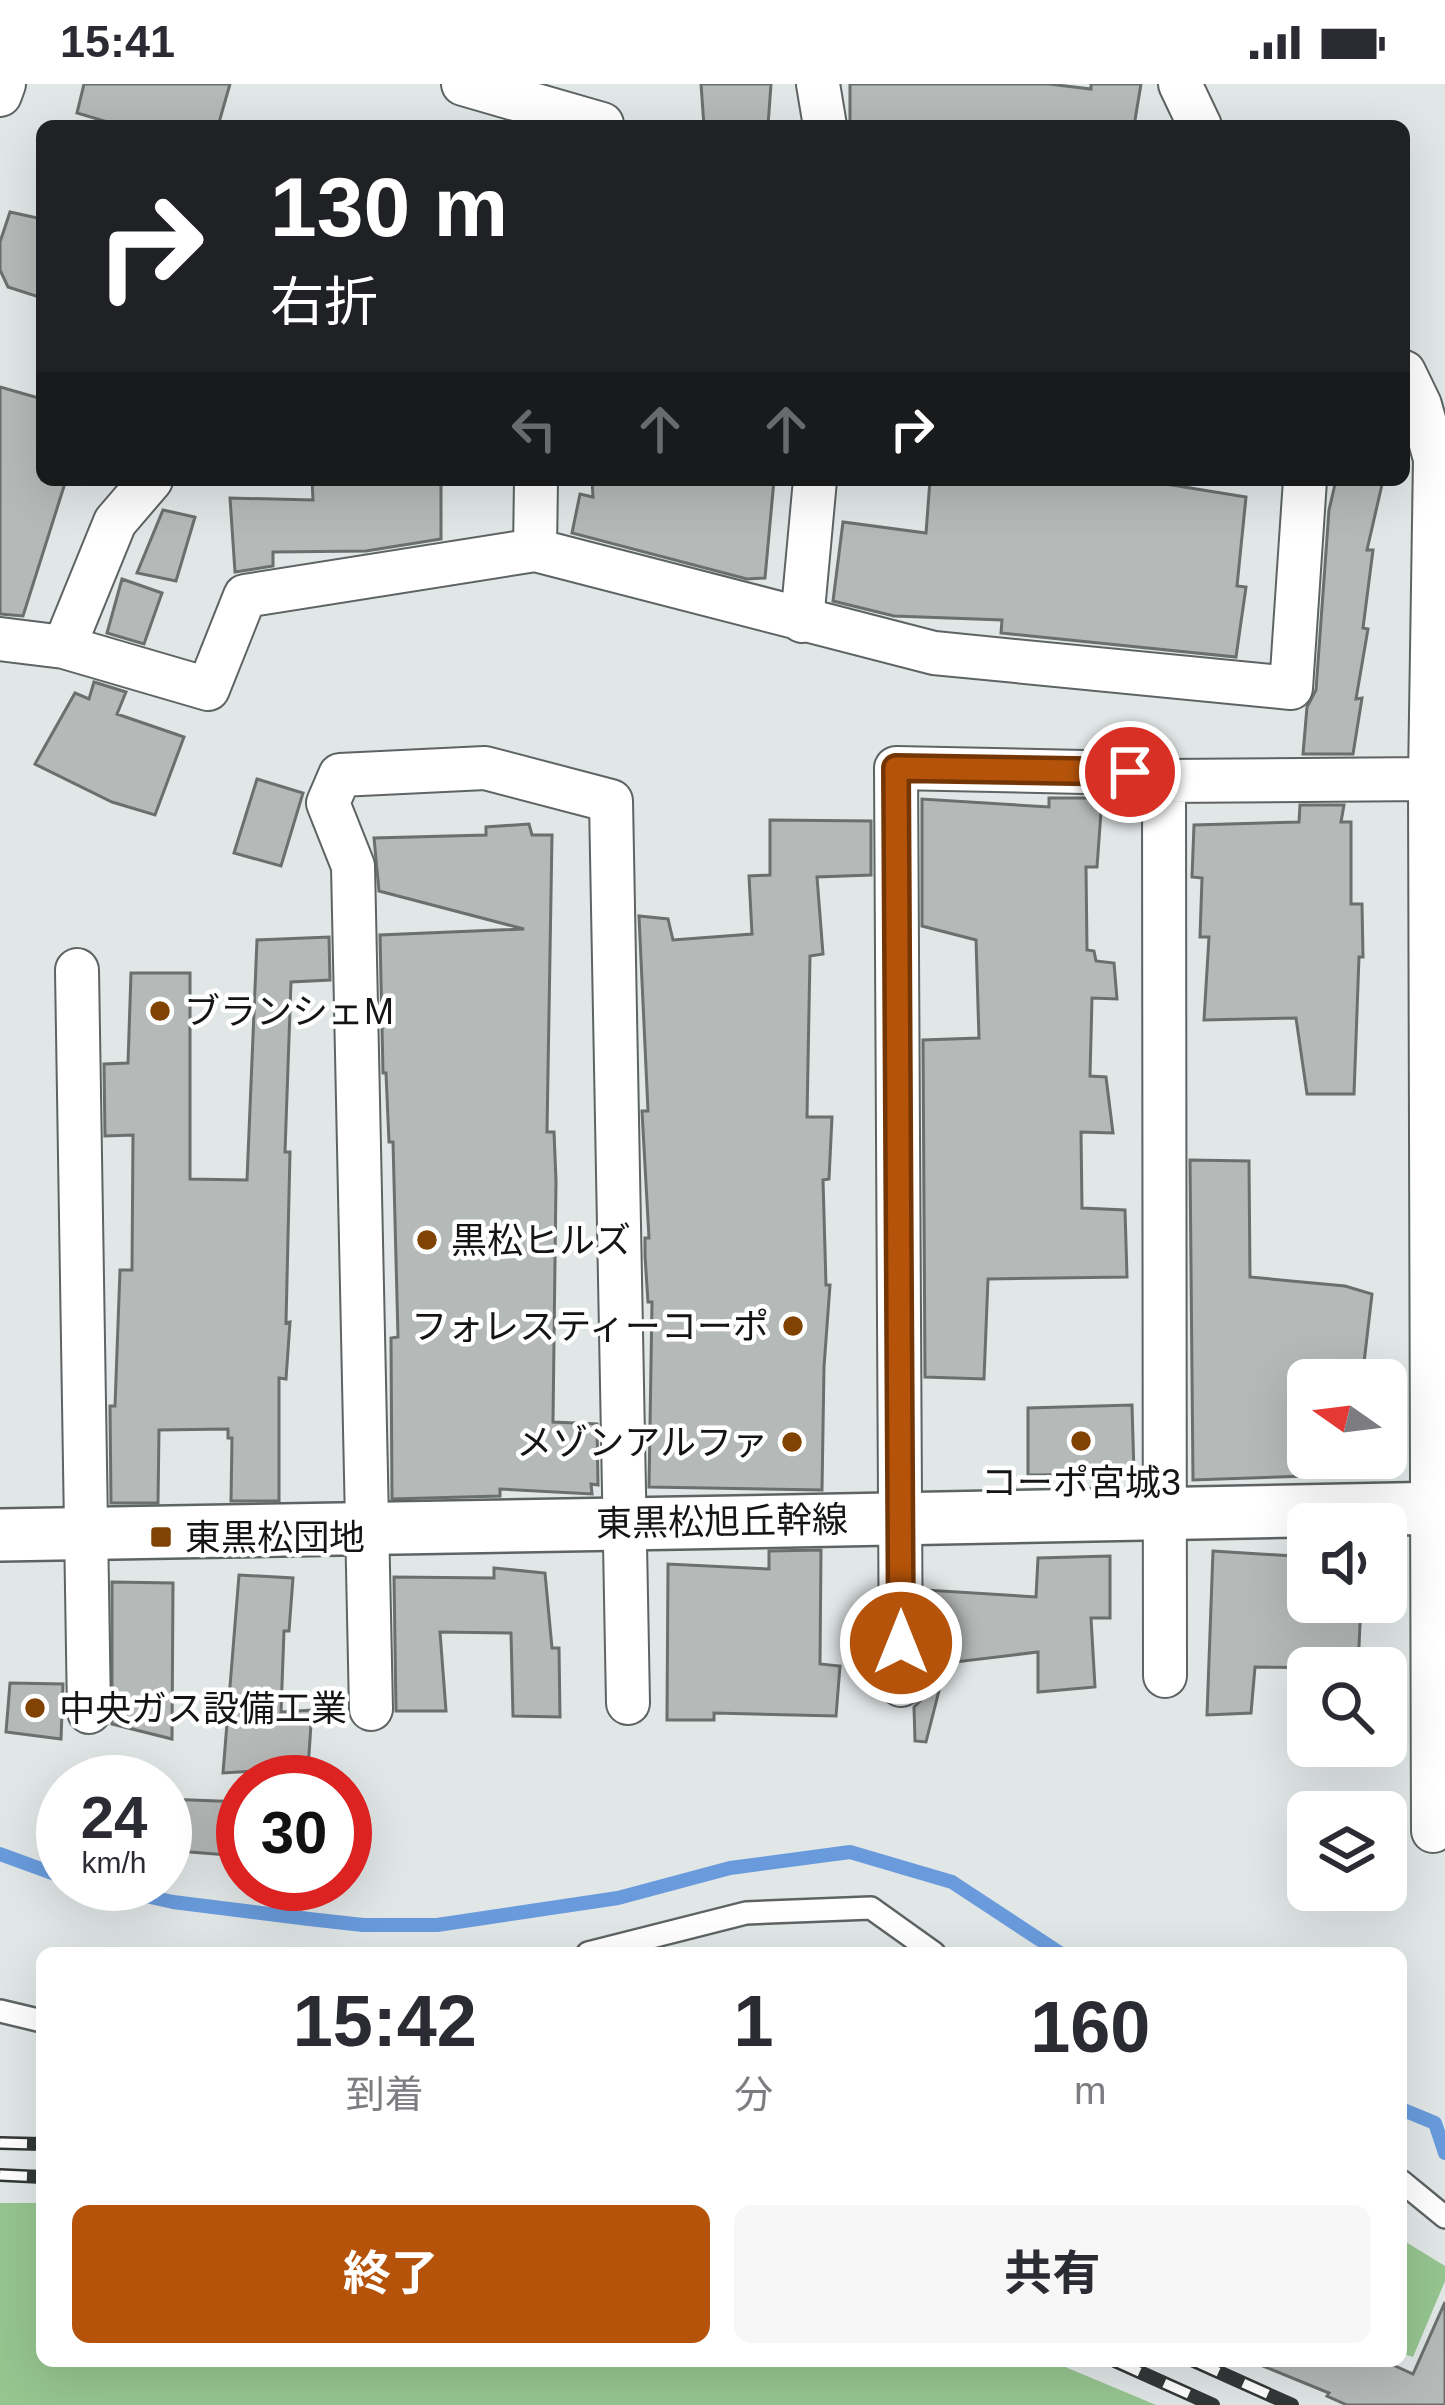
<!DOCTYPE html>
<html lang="ja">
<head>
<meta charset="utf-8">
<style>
  body { margin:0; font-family:Arial,"Noto Sans JP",sans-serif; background:#f7f7f7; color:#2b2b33; height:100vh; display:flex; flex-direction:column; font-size:45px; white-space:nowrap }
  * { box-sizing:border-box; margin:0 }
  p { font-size:39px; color:#7c7c81 }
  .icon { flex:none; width:66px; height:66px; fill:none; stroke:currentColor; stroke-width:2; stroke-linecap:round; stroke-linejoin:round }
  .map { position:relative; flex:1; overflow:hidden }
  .sheet { position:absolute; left:36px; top:1863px; width:1371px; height:420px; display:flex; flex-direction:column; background:#fff; border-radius:18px; box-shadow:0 12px 48px #0002 }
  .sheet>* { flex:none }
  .guide { position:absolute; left:36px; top:36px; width:1374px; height:366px; border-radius:18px; box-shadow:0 12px 48px #0002; background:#202124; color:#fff; overflow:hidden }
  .needle { width:78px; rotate:284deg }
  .tools { position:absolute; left:1287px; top:1275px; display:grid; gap:24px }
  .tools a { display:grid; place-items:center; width:120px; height:120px; border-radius:18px; background:#fff; box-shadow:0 12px 48px #0002; font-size:60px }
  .speed { position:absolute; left:36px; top:1671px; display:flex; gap:24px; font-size:60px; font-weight:700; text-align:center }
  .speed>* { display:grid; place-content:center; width:156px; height:156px; border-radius:50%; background:#fff; box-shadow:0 12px 48px #0002; line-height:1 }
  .speed small { font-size:30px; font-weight:400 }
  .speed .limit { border:18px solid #d22; background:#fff; color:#111 }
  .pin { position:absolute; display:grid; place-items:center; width:102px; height:102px; color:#fff; margin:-51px; border:6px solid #fff; border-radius:50%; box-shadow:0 3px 12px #0007 }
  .me { position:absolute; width:132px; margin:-66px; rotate:0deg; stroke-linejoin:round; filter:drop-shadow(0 0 9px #0008) }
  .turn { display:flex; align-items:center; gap:42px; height:252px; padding:0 36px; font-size:54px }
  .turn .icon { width:156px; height:156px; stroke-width:2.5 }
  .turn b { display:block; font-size:84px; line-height:102px }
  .lanes { display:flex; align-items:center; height:114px; padding:0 36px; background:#0003; justify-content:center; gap:60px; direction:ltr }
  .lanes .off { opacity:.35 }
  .eta { display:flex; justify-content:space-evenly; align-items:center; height:204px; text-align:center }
  .eta b { font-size:72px; font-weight:700; line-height:84px }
  .cta { display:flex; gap:24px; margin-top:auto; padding:24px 36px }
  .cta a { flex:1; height:138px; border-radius:18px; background:#b45309; color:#fff; font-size:48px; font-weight:700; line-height:138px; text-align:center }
  .cta a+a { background:#f7f7f7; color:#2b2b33 }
  .status { display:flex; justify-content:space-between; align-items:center; height:84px; padding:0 60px; background:#fff; direction:ltr }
  .status svg { height:33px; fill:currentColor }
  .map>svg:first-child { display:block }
  .green { fill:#96c590 }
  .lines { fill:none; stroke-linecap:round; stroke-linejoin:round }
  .stream { stroke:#699bdc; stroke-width:14 }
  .building { fill:#b5b9b7; stroke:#6b6f6d; stroke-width:3 }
  .service-casing { stroke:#5e6363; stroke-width:26 }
  .minor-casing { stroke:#5e6363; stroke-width:46 }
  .tertiary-casing { stroke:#5e6363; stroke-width:56 }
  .service { stroke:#fff; stroke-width:21 }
  .minor { stroke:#fff; stroke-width:42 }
  .tertiary { stroke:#fff; stroke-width:51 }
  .rail-casing { stroke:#343737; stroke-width:14 }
  .rail { stroke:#fff; stroke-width:9; stroke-dasharray:27; stroke-linecap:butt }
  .route-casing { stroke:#753606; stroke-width:30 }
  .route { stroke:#b45309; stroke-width:21 }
  .poi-dot { fill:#814301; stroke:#fff; stroke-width:4.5 }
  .labels { text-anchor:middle; stroke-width:9; stroke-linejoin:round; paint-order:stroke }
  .poi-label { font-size:36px; fill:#141616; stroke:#fff; text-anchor:start }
  .street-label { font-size:36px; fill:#141616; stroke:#fff }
</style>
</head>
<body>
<div class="status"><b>15:41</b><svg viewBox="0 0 49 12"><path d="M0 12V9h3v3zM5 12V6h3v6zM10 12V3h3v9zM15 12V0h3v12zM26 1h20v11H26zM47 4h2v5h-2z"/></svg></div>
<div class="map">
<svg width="1445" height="2321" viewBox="0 0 1445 2321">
  <rect width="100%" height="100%" fill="#e1e6e6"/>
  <!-- green -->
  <path class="green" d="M0,2119H42V2277H1051L1156,2321H0Z
    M1401,2155L1445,2182V2197L1413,2273L1401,2269Z"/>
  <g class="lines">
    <!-- stream -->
    <path class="stream" d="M0,1770L63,1793
      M92,1800L173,1818L309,1835L363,1841H437L618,1814L730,1784L850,1768L952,1798L1060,1869
      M1401,2025L1435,2039L1445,2069"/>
  </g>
  <!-- building -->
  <path class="building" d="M84,0H230L218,42H121L77,29Z
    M701,0H771L768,42H704Z
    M850,0H1049L1091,5V0H1141L1134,42H850Z
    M10,128L42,135V214L8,203L0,186V158Z
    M0,303L42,315V396H66L23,532L0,530Z
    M312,396H441V455L366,467L273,468V482L235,488L230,414L313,416Z
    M592,396H774L765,494L747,495L572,449L580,410L593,413Z
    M930,396H1141L1246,413L1237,502L1246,503L1236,573L1001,549L1002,536L894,532L833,517L843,438L926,449Z
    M1336,396H1383L1367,466H1373L1363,544L1368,545L1356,615L1362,614L1353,670H1303L1307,623L1316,606L1329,426Z
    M163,426L195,433L176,497L137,489Z
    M122,495L162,509L144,560L107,549Z
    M94,598L126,608L117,630L184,653L155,731L112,718L35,680L75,609L89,615Z
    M257,695L303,709L281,782L234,769Z
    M1049,714H1102L1097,783H1086L1087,866L1094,867L1096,877L1114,879L1117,915L1092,914L1090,992L1106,993L1113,1049L1081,1048L1082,1124L1125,1126L1127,1193L988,1195L984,1295L925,1293L923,956L979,954L976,856L922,842V715L1049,723Z
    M1300,721H1344L1341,738H1351V820H1362L1363,873H1359L1354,1010H1307L1296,934L1204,936L1209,853H1200L1202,794L1192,793L1194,741L1299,738Z
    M770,736L871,737V791L817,793L823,870L810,872L807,1033H832L829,1095L823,1096L826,1201H830L824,1283L822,1406L649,1403L652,1218H648L645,1172V1154H649L642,1027H648L639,832L668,835L673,856L752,850L749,792L770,791Z
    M529,740L532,751H552L547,1048H554L556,1097L553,1338L597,1340L598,1401L591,1400L592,1410L500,1405V1412L392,1415L391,1254L398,1253L393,1058H389L386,989H383L380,851L524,845L379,807L374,754L486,751V743Z
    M329,853L330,896L291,898L285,1068H290L286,1239L290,1238L286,1295L279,1294V1417H231L232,1354H228V1345L159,1346L158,1419H111L110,1322H115L120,1186H132L133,1051L105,1052L104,980L128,979L131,889H190V1095L247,1096L257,856Z
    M1190,1076L1249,1077L1250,1193L1345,1202L1372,1210L1362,1296H1308V1392L1193,1396Z
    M1132,1321L1134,1390L1028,1391V1324Z
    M821,1466L820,1580L840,1582L836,1632L714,1629V1636H667L668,1480L769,1485V1467Z
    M1213,1467L1308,1473V1518H1361L1358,1584L1255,1583L1251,1629L1207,1631Z
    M1110,1472V1534H1091L1095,1603L1038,1608V1568L946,1579L926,1658L915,1657L914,1623L924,1613L926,1601V1506L1036,1513L1038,1474Z
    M494,1484L545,1489L552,1564H559L560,1633L513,1632L511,1549L440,1548L446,1627H396L394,1493L494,1494Z
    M239,1491L293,1494L289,1547H284L281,1628L312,1626L308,1684L223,1689Z
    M112,1498L173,1499L172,1655L112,1640Z
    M10,1599L63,1600L61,1655L6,1648Z
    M165,1715L243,1718L240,1772L165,1766Z
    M1445,2218V2321H1347L1327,2312L1329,2309L1253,2278L1384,2277L1413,2290Z"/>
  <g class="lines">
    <!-- service casing -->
    <g class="service-casing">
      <path id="service" d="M588,1869L746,1829L871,1824L934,1869
        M0,1927L42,1937
        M1401,2097L1445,2133"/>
    </g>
    <!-- minor casing -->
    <g class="minor-casing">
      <path id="minor" d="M463,0L602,40
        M818,0L825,42
        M1180,0L1200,42
        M0,11L4,0
        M535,466L536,396
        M802,537L815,396
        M0,555L64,563L208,605L245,512L535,466L934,569L1291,604L1305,396
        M64,563L115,438L151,396
        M1430,695L1433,1747
        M1164,697L1165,1592
        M77,886L89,1628
        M901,1601L896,684L1130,689L1164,697L1430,695L1435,375L1420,321L1404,288
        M371,1625L353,782L328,719L340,691L485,684L611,717L628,1619"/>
    </g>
    <!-- tertiary casing -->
    <g class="tertiary-casing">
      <path id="tertiary" d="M0,1451C482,1444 963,1433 1445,1424"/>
    </g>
    <!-- service -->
    <use href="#service" class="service"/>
    <!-- minor -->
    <use href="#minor" class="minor"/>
    <!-- tertiary -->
    <use href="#tertiary" class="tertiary"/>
    <!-- rail casing -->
    <g class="rail-casing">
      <path id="rail" d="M0,2059L42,2060
        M0,2091L42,2093
        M1115,2277L1213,2321
        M1194,2277L1292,2321"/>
    </g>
    <!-- rail -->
    <use href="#rail" class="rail"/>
  </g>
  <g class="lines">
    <!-- route casing -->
    <g class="route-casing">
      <path id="route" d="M901,1559L896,684L1130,688"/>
    </g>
    <!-- route -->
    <use href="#route" class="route"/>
  </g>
  <!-- markers -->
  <g class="poi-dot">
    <circle cx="160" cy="927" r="12"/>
    <circle cx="427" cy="1156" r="12"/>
    <circle cx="793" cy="1242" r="12"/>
    <circle cx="1081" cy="1357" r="12"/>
    <circle cx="792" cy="1358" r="12"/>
    <rect x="149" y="1441" width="24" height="24" rx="6"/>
    <circle cx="35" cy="1624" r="12"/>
  </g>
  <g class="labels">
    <!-- poi labels -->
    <g class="poi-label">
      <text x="184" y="940">ブランシェM</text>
      <text x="451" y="1169">黒松ヒルズ</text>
      <text x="769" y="1255" text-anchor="end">フォレスティーコーポ</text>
      <text x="768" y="1371" text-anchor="end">メゾンアルファ</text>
      <text x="1081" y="1411" text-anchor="middle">コーポ宮城3</text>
      <text x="185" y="1466">東黒松団地</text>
      <text x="59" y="1637">中央ガス設備工業</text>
    </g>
    <!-- street labels -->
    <g class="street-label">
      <text transform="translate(722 1437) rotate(-1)" y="13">東黒松旭丘幹線</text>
    </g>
  </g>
</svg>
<div class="tools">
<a><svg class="needle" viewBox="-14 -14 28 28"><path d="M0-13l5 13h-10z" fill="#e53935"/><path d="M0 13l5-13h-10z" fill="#7c7c81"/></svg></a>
<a><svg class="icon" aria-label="sound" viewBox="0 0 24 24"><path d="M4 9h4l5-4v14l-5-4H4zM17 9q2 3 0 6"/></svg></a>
<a><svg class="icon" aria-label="search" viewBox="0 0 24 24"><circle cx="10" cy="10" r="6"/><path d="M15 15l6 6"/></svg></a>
<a><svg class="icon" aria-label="layers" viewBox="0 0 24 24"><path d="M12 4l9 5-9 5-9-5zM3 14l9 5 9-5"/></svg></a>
</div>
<div class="speed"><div>24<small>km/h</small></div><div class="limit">30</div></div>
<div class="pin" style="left:1130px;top:688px;background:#d93025"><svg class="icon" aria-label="arrive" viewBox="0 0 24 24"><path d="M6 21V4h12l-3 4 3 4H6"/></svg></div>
<svg class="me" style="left:901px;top:1559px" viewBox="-20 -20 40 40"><circle r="17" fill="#b45309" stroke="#fff" stroke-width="3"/><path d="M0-11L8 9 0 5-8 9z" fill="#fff"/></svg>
<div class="guide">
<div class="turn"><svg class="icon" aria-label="right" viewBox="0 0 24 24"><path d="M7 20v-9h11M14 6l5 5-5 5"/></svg><div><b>130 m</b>右折</div></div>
<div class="lanes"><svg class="icon off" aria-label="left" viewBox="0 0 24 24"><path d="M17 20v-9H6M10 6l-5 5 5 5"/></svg><svg class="icon off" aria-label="ahead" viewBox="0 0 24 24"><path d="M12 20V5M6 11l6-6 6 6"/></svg><svg class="icon off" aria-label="ahead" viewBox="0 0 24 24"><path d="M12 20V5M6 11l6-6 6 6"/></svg><svg class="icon" aria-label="right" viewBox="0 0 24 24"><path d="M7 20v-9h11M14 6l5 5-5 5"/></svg></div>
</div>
<section class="sheet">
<div class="eta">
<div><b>15:42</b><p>到着</p></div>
<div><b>1</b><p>分</p></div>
<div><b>160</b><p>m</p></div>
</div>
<div class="cta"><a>終了</a><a>共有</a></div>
</section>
</div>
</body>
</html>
